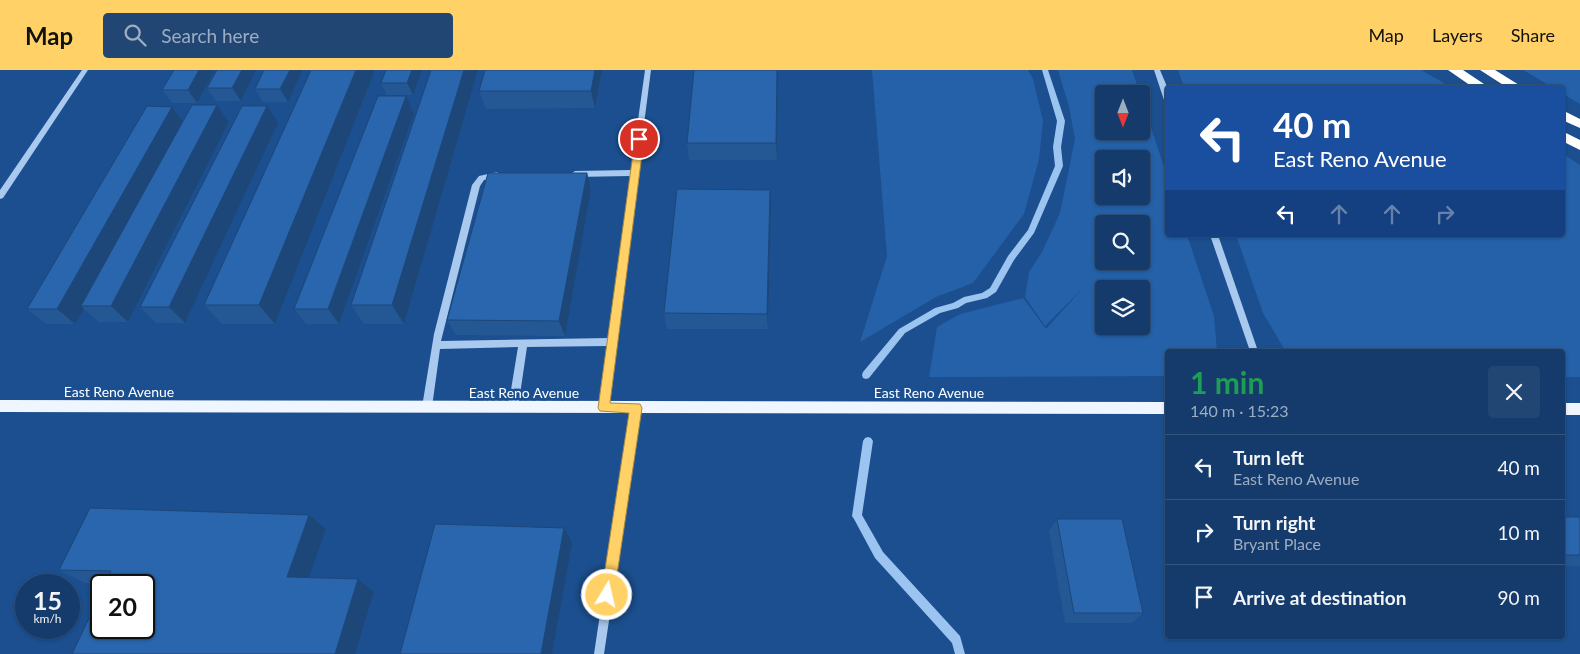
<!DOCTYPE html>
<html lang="en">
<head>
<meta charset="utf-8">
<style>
  body { margin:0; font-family:Lato,sans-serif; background:#214673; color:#f1f3f6; height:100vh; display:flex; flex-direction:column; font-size:19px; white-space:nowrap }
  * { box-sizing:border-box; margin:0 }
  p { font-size:16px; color:#9dadc1 }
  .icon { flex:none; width:28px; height:28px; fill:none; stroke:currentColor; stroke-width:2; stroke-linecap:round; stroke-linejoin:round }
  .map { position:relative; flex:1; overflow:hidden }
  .details { position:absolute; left:1165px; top:279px; width:400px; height:290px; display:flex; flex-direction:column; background:#143b6b; border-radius:5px; box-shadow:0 1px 4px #0004,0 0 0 1px #33557e }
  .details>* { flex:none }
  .banner { position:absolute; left:1165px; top:15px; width:400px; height:152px; border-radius:5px; box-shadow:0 1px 4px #0004,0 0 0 1px #33557e; background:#1a4fa0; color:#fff; overflow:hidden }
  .needle { width:32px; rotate:180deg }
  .controls { position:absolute; left:1095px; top:15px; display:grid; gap:10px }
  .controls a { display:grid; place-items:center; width:55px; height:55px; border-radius:5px; background:#143b6b; box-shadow:0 1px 4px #0004,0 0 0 1px #33557e; font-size:25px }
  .speed { position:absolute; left:15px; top:504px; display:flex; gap:10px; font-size:25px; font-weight:700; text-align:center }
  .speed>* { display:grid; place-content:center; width:65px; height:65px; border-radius:50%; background:#143b6b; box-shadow:0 1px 4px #0004,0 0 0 1px #33557e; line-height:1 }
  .speed small { font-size:12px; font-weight:400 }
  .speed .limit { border:2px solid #111; border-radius:8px; background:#fff; color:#111 }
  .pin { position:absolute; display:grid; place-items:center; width:42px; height:42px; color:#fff; margin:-21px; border:2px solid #fff; border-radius:50%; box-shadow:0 1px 5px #0007 }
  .me { position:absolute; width:55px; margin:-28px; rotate:9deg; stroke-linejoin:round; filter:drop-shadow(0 0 4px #0008) }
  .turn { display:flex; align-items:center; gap:18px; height:105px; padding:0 25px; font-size:22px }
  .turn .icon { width:65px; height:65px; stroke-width:2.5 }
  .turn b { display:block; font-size:35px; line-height:42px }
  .lanes { display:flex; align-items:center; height:48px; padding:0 25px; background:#0003; justify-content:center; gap:25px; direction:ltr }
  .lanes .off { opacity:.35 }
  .round { display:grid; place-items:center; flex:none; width:52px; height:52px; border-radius:5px; background:#214673 }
  .head { display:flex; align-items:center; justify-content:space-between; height:85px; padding:0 25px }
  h1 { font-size:30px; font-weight:700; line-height:38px; color:#1e9e55 }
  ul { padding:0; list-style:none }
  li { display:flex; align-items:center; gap:15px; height:65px; padding:0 25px; border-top:1px solid #33557e }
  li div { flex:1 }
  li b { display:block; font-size:19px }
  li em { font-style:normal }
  header { display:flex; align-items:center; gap:30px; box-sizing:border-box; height:70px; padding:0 25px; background:#ffd166; color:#111 }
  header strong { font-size:24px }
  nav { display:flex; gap:28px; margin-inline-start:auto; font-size:18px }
  .search { width:350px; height:45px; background:#214673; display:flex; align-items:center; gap:12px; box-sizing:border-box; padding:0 18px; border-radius:5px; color:#9dadc1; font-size:19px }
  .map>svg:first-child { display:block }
  .green { fill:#2461a8; fill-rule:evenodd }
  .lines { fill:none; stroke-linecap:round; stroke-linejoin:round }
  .stream { fill:#9cc4f0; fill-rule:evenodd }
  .minor { fill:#a9c9ee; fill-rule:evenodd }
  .major { fill:#f0f6ff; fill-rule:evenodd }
  .highway { fill:#fff; fill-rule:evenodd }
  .wall { fill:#245895 }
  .shaded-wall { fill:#1d4779 }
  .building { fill:#2a66ad; stroke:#1d4779 }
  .route { fill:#ffd166; stroke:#a68842 }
  .labels { text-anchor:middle; stroke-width:5; stroke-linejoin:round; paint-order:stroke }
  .street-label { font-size:14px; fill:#fff; stroke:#1b4f8f }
</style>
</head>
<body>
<header>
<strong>Map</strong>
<div class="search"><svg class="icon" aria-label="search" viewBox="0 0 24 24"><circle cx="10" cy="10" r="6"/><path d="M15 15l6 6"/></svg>Search here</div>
<nav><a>Map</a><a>Layers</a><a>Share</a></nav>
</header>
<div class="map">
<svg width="1580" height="584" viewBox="0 0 1580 584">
  <rect width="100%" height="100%" fill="#1b4f8f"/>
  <!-- green -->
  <path class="green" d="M872,0H1028L1033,9L1043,51L1039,89L1024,144L973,213L936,227L860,272L887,186Z
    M1058,0H1132L1140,24H1104V61H1141V27L1167,106L1168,165H1187L1214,246L1217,281H1168L1167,306L929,307L937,257L960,244L1023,228L1046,259L1082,219L1045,256L1025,227L1029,202L1042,182L1060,143L1075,69L1069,37ZM1104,89H1141V126H1104ZM1104,154H1141V191H1104ZM1104,219H1141V256H1104Z
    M1178,0H1421L1451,17H1184Z
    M1523,0H1580V34L1563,24L1562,18L1552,17Z
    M1563,84L1580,95V307H1563L1562,281H1288L1283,277L1263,243L1236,165H1562Z"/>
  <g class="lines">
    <!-- stream -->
    <path class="stream" d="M1042,0H1048L1065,51L1061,77L1063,96L1034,163L1014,190L996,222L987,228L966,233L958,238L940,243L905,263L869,308L866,309L863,308L862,305L863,302L899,259L935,238L953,233L964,227L982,223L990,218L1008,186L1028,160L1055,96L1053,77L1057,51Z
      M868,367L871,368L873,371L862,445L883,482L960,566L965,584H955L952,573L875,488L854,449L852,446L863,371L865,368Z"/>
    <!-- minor -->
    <path class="minor" d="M82,0H88L3,128L0,129V120Z
      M645,0H651L607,341L604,342L601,341L599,338L608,276L527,277L518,338L516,341L513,342L510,341L508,338L518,277L440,279L432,337L430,340L427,341L424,340L422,337L434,264L472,115L479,106L497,102L501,105L500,107L484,110L480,116L441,271L609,268L630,106L575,107L571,104L575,101L631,100Z
      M1154,0H1160L1168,19V32L1164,30Z
      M1210,165H1218L1258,281H1250Z
      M636,334L639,335L641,338L604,584H594L631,338L633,335Z"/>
    <!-- major -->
    <path class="major" d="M0,330L1168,332V344L0,342Z
      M1562,333H1580V345H1562Z"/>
    <!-- highway -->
    <path class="highway" d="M1448,0H1463L1490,18H1474Z
      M1480,0H1495L1524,18H1508Z
      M1562,40L1580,49V58L1562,50Z
      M1562,61L1580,70V80L1562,71Z"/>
  </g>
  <!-- wall -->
  <path class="wall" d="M174,0H215L197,33H172L162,20Z
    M256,0L241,31H216L207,18Z
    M264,0H303L288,32H263L255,19Z
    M311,0H375L275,254H222L204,235Z
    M422,0L413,25H387L381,13Z
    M431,0H478L404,254H364L351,235Z
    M485,0H602L595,38L486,39L479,21Z
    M694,0H778L777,90H689L687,73Z
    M406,26L414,44L339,254H306L294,239Z
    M217,35L229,52L128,252H99L84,239L75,254H46L27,239L183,51Z
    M278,53L185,253H156L140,237Z
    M587,103L591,120L565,266L456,265L447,250Z
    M771,137L768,259H667L664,243Z
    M309,445L326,459L309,507L358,509L374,522L355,584H72L106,513H85L59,500Z
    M1562,447H1580V496H1562Z
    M1057,449L1143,543L1132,553H1065L1049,461Z"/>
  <!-- shaded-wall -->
  <path class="shaded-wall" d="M199,0H215L197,33L188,20Z
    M242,0H256L241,31L232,18Z
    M290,0H303L288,32L280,19Z
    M356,0H375L275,254L259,235Z
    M412,0H422L413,25L407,13Z
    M464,0H478L404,254L392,235Z
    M595,0H602L595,38L591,21Z
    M777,0H778L777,90L776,73Z
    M406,26L414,44L339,254L328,239Z
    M217,35L229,52L128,252L111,236Z
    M267,36L278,53L185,253L169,237Z
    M172,37L185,54L81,236L84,239L75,254L57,239Z
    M587,103L591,120L565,266L559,251Z
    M770,120L771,137L768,259L767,244Z
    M309,445L326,459L305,519L287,507Z
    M564,458L572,473L552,584H541Z
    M358,509L374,522L355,584H335Z"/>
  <!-- building -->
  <path class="building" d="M174,0H199L188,20H162Z
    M217,0H242L232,18H207Z
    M264,0H290L280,19H255Z
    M311,0H356L259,235H204Z
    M386,0H412L407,13H381Z
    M431,0H464L392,235H351Z
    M485,0H595L591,21H479Z
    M694,0H777L776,73H687Z
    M378,26H406L328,239H294Z
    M192,35H217L111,236H81Z
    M147,36L172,37L57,239H27Z
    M242,36H267L169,237H140Z
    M488,103H587L559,251L447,250Z
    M677,119L770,120L767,244L664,243Z
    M90,438L309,445L287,507L358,509L335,584H72L101,523V558H144V515H105L111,501L59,500Z
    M1562,447H1580V485H1562Z
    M1057,449H1122L1143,543H1074Z
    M435,454L564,458L541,584H400Z"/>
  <!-- route -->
  <path class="route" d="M639,65L644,69L610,333L640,334L642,338L614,525L612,530L607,532L603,530L601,525L629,343L600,341L598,338L635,69Z"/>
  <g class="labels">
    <!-- street labels -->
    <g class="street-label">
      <text x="119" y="327">East Reno Avenue</text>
      <text x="524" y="328">East Reno Avenue</text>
      <text x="929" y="328">East Reno Avenue</text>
    </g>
  </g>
</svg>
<div class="controls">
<a><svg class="needle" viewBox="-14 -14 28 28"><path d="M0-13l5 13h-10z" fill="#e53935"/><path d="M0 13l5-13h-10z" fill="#9dadc1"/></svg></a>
<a><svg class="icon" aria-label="sound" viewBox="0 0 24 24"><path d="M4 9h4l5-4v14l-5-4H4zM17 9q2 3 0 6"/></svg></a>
<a><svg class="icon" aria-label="search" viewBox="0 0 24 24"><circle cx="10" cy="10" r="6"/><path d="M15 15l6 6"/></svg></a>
<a><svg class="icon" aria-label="layers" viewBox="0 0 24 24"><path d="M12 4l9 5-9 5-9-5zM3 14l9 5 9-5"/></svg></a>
</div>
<div class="speed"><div>15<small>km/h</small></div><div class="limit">20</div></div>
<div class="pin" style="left:639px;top:69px;background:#d93025"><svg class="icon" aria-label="arrive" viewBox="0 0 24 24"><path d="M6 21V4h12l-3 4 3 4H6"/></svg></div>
<svg class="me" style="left:607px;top:525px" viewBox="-20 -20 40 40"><circle r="17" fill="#ffd166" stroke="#fff" stroke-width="3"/><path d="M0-11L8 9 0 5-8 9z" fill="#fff"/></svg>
<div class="banner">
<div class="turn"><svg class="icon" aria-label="left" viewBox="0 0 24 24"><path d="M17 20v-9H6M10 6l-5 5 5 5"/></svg><div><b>40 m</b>East Reno Avenue</div></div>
<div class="lanes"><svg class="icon" aria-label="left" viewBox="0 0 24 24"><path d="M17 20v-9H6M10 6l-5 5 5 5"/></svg><svg class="icon off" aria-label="ahead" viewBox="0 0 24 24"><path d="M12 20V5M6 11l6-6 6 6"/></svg><svg class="icon off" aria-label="ahead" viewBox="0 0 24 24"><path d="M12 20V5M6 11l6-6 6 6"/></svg><svg class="icon off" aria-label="right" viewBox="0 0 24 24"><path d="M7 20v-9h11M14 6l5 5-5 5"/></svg></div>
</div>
<section class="details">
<div class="head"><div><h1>1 min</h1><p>140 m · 15:23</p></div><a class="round"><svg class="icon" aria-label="close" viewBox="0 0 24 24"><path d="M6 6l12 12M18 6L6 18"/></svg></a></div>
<ul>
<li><svg class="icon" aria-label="left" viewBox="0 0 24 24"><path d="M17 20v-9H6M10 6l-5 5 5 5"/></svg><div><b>Turn left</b><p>East Reno Avenue</p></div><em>40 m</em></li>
<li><svg class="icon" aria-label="right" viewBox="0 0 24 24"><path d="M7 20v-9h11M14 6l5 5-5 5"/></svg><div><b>Turn right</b><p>Bryant Place</p></div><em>10 m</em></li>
<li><svg class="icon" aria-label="arrive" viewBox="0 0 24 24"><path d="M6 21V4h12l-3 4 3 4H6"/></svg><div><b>Arrive at destination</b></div><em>90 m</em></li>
</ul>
</section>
</div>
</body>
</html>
